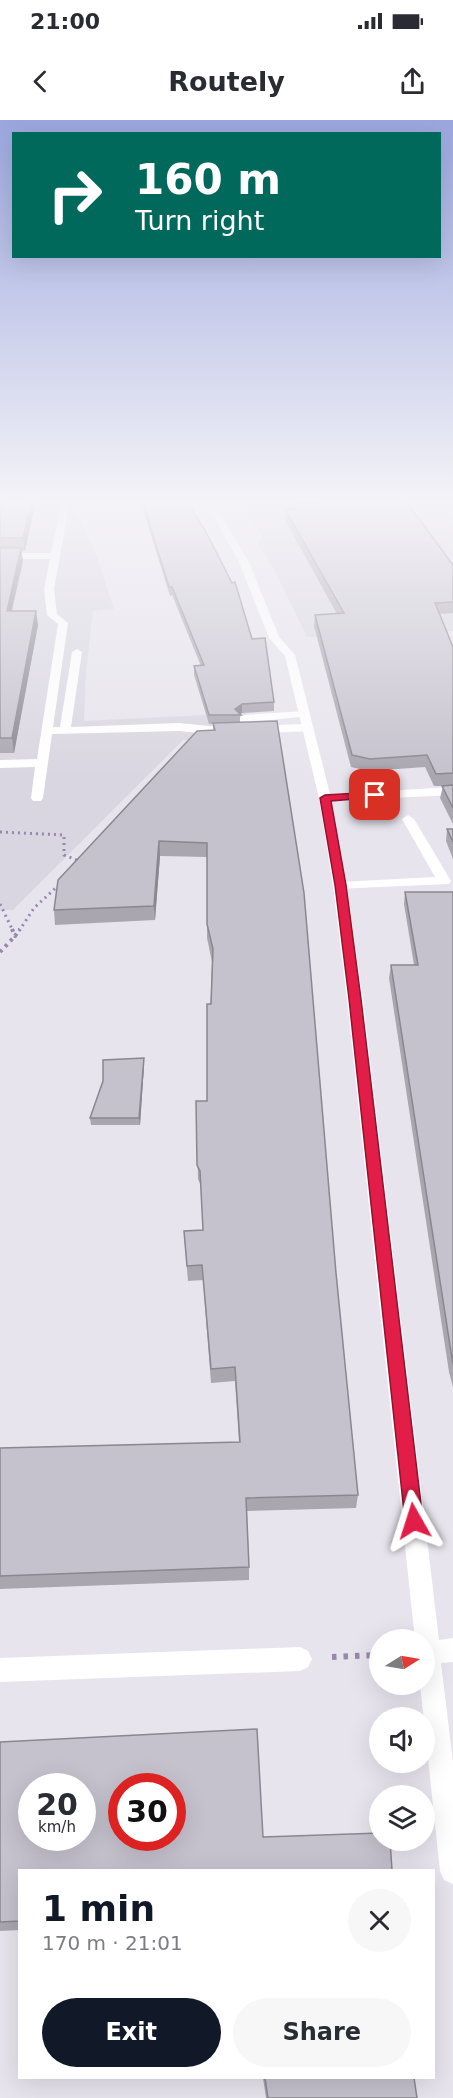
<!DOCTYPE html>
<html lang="en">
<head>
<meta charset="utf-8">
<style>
  body { margin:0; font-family:"DejaVu Sans",sans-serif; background:#f7f7f7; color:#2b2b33; height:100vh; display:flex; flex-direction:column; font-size:22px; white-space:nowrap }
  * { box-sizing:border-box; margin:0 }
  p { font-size:20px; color:#7c7c81 }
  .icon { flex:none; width:33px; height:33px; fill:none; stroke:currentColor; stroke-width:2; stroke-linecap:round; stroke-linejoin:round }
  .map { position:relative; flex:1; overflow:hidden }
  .side { position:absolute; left:18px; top:1749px; width:417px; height:210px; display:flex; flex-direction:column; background:#fff; border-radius:0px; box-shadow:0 6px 24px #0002 }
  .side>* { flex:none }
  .hud { position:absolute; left:12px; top:12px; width:429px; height:126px; border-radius:0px; box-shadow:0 6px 24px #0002; background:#00695c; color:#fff; overflow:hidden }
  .needle { width:39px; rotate:79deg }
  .tools { position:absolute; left:369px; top:1509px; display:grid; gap:12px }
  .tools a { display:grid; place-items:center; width:66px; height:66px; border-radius:50%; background:#fff; box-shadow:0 6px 24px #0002; font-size:30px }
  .speed { position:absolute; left:18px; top:1653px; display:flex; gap:12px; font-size:30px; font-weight:700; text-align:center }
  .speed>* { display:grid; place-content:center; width:78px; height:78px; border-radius:50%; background:#fff; box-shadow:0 6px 24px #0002; line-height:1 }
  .speed small { font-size:15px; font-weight:400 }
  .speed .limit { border:9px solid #d22; background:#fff; color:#111 }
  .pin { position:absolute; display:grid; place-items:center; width:51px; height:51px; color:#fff; margin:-26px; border-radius:12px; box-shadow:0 3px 9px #0006 }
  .me { position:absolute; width:66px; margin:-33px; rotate:354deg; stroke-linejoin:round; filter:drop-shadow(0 0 4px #0008) }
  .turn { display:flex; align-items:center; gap:21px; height:126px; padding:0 24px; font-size:27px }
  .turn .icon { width:78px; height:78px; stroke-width:2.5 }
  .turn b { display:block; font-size:42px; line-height:51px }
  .round { display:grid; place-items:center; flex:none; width:63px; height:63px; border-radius:32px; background:#f7f7f7 }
  .summary { display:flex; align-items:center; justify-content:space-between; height:102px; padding:0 24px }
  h1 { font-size:36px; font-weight:700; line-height:45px; color:#111827 }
  .primary-button { display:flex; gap:12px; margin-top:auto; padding:12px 24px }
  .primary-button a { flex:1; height:69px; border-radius:36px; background:#111827; color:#fff; font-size:24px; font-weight:700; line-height:69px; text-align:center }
  .primary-button a+a { background:#f7f7f7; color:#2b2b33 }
  .status { display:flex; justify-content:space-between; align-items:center; height:42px; padding:0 30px; background:#fff; direction:ltr }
  .status svg { height:16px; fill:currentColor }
  header { display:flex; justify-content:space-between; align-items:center; height:78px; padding:0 24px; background:#fff; font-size:27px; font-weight:700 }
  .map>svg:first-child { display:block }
  .built { fill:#d9d6e1 }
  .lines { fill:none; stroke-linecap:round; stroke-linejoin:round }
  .path-far2 { stroke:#9887ae; stroke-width:3; stroke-dasharray:2 4; stroke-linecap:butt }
  .path-far1 { stroke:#9887ae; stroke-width:4; stroke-dasharray:3 4.5; stroke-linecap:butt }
  .path { stroke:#9887ae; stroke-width:6; stroke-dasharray:4.5 7; stroke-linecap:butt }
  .service { fill:#fff; fill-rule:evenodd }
  .minor { fill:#fff; fill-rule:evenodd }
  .wall { fill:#a9a6b0 }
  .shaded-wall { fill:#8a8790 }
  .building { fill:#c5c1cd; stroke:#8a8790; stroke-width:1.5; fill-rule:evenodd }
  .route { fill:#e11d48; stroke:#92132f; stroke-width:1.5 }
</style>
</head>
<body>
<div class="status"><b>21:00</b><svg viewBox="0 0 49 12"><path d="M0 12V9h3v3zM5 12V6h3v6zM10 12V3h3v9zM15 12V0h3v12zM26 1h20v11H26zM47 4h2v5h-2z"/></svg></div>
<header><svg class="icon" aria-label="back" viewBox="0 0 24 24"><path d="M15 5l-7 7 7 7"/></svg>Routely<svg class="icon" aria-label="share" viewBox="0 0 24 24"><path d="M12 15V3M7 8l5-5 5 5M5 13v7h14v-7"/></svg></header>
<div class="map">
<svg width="453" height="1978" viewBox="0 0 453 1978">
  <rect width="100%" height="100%" fill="#e7e4ed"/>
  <!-- built -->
  <path class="built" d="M0,380H142L74,387L95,432L114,489L93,491L86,551L84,601L246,593L251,617L183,620L13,790H0Z
    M226,380H453V511L307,517L274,449L258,425L262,416L246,391L231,385Z"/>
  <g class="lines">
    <!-- path-far2 -->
    <path class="path-far2" d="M0,712L64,715V735L79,741
      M0,784L13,811
      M19,811L34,788L60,764"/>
    <!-- path-far1 -->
    <path class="path-far1" d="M12,809L15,816L20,809
      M0,832L15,816"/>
    <!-- path -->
    <path class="path" d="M332,1537L380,1535"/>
    <!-- service -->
    <path class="service" d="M62,380H70L54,469L57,494L68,503L53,607H60L72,532L77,529L82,532L71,607L179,603L219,607L308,604L312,605V611L219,615L179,611L52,614L43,678L41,681H33L31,678L35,647L0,648V640L37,639L58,504L47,495L44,469L50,439H0V433H51Z
      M305,591L309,592V596L243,603L237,599L243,595Z
      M408,695L414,699L451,761L449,764L335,769L333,766L335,763L340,762L435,757L402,699Z"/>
    <!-- minor -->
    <path class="minor" d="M204,380H212L249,442L279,517L295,535L330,674L453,667V675L332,681L347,766L363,879L439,1520L453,1518V1542L441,1543L453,1642V1764L444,1760L440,1751L420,1564H424V1520H415L347,879L333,766L319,678L285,536L269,518L239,442Z
      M300,1527L308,1531L312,1539L308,1547L300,1551L0,1562V1538Z"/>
  </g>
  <!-- wall -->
  <path class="wall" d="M0,380H36L25,431H21L23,441L12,491L38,505L14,633H0Z
    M140,380H186L252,519L274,582V591L242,593L240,594V602L336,1153L358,1375L356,1388L247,1391L249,1447V1460L0,1469V1328L239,1322L235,1261L211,1263L203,1160L188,1161L185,1126L184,1111L203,1110L201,1066L198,1059L196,981H207L212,842L207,818V737L160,736L155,800L55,805L54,790L213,610V604H209L194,555V546H201L172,475L170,476Z
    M325,380H405L453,445V493L439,494L453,527V704L440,678L443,666H434L425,647L369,651L351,647L314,506L315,495L337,494L285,400V389L299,388V384L326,382Z
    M447,709H453V739L446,721Z
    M405,772H453V1267L449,1252L389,858L391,845H414L404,784Z
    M144,946L140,1005H91L90,998Z
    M0,1622L263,1717L20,1750V1810L0,1811Z
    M263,1958H414L417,1978H266Z"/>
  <!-- shaded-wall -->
  <path class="shaded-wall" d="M32,380H36L25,431L23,418Z
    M21,428L23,441L8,505L7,491Z
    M36,491L38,505L14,633L12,618Z
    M242,584V593L239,595L235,589Z
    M159,721L160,736L155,800L154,786Z
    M144,938V946L140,1005L139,998Z"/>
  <!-- building -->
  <path class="building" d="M0,380H32L23,418H0Z
    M142,380H186L206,412L232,463L235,462L252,519L265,518L274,582L242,584L235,589L241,595H209L194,546L204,545L172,467H169Z
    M332,380H405L453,445V482L435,483L453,527V653L436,654L427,635L370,639L352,635L315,495L344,493L285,389L302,388L299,384L333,381Z
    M0,428H21L7,491H36L12,618H0Z
    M277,601L304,773L336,1153L358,1375L246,1378L249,1447L0,1456V1328L240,1322L235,1247L211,1249L202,1145L187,1146L184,1111L203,1110L200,1051L197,1045L196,981H207V884H211L213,829L207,804V723L159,721L154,786L54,790L58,760L197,611L215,610L213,603Z
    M453,665V688L442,666Z
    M447,709H453V722Z
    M405,772H453V1245L391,845H418Z
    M144,938L139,998H90L103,961V940Z
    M257,1609L263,1717L380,1713V1720H390L392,1750H20V1801L0,1802V1622ZM32,1666H82V1718H32ZM122,1666H172V1718H122Z
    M265,1958H414L417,1978H268Z"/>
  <!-- sky -->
  <linearGradient id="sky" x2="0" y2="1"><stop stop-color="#9ba6de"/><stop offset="0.58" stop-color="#f4f3f7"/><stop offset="1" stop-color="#f4f3f7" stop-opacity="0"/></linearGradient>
  <rect width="453" height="657" fill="url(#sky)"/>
  <!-- route -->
  <path class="route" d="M375,672L379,673V677L331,681L346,765L361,879L423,1401L420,1406L414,1409L407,1406L405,1401L349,879L335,765L320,678L325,675Z"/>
</svg>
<div class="tools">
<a><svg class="needle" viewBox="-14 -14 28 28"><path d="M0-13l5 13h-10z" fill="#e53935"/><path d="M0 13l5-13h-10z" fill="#7c7c81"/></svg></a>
<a><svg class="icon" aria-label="sound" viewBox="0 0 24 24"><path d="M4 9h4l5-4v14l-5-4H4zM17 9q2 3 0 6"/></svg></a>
<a><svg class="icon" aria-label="layers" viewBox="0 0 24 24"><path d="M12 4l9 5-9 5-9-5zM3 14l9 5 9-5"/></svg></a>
</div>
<div class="speed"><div>20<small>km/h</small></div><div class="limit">30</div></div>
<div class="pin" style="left:375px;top:675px;background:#d93025"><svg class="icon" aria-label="arrive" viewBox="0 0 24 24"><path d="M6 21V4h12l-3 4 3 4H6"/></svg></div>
<svg class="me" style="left:414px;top:1401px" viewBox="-20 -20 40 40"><path d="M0-17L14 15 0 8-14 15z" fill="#e11d48" stroke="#fff" stroke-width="4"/></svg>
<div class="hud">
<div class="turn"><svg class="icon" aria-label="right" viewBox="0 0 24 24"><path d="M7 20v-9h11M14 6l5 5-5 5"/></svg><div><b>160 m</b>Turn right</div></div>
</div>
<section class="side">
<div class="summary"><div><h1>1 min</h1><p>170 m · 21:01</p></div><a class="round"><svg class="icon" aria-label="close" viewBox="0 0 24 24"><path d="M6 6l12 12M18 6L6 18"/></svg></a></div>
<div class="primary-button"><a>Exit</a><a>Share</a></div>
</section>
</div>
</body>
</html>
